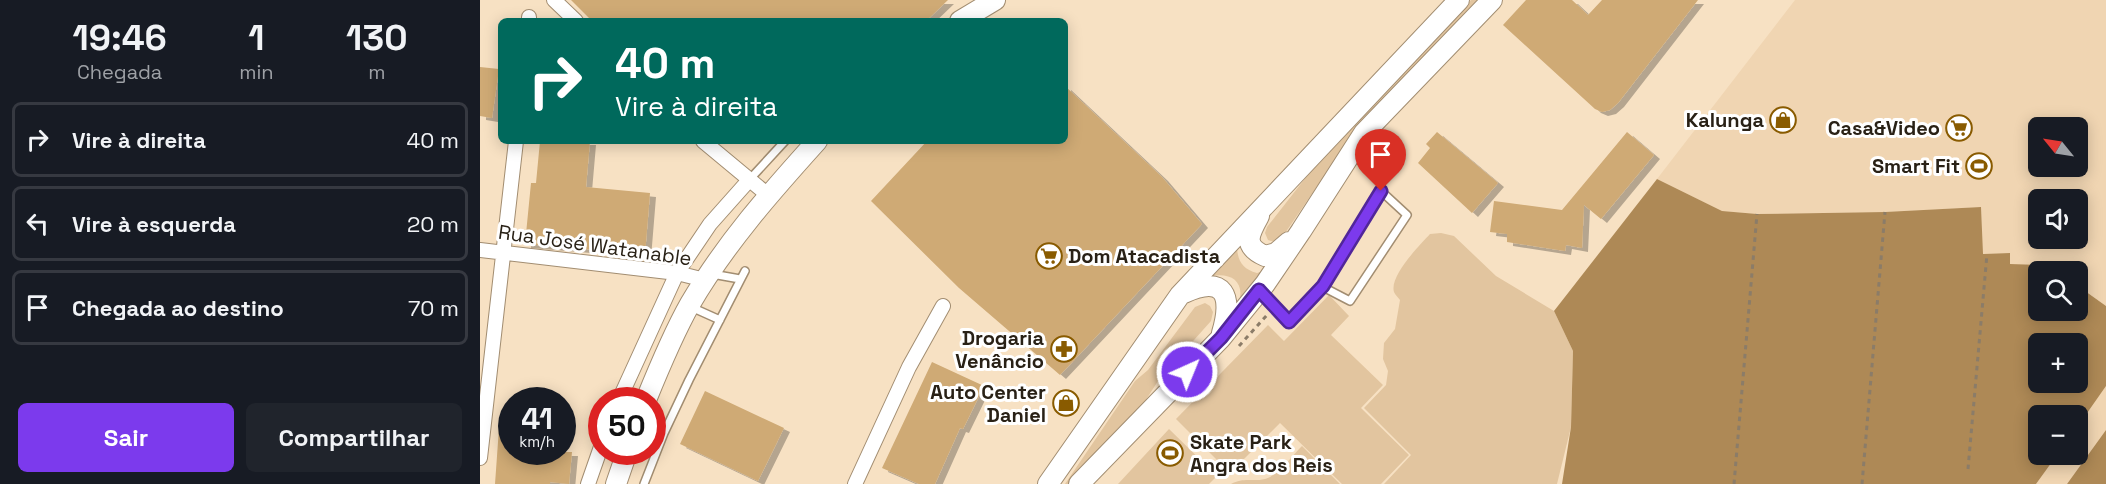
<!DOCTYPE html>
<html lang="pt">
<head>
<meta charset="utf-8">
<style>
  body { margin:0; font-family:"Space Grotesk",sans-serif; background:#20242c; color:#f1f3f6; height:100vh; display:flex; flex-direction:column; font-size:22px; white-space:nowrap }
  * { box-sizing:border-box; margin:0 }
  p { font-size:20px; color:#9ea1a6 }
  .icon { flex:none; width:33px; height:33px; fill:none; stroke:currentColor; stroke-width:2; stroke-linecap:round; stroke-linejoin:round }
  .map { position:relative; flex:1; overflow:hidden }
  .sheet { display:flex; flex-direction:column; background:#171b24; width:480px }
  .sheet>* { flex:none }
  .top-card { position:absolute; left:18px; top:18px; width:570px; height:126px; border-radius:9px; box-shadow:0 3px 15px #0003; background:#00695c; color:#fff; overflow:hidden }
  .needle { width:39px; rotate:300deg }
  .fabs { position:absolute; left:1548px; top:117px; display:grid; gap:12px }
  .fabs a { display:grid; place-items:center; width:60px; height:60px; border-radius:9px; background:#171b24; box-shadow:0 3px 15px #0003; font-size:30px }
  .speed { position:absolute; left:18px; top:387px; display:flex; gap:12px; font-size:30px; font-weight:700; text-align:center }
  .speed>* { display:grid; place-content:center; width:78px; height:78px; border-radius:50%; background:#171b24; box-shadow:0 3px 15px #0003; line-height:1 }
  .speed small { font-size:15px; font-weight:400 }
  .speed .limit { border:9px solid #d22; background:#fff; color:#111 }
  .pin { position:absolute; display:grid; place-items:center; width:51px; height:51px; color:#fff; margin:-62px -26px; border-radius:50% 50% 50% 0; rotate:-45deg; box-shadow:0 0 6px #0007 }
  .pin .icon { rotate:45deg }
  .me { position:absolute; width:66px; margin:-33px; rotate:44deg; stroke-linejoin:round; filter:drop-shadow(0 0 4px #0008) }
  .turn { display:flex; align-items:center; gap:21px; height:126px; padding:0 18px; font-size:27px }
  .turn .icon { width:78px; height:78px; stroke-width:2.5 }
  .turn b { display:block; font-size:42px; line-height:51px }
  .eta { display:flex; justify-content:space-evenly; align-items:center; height:102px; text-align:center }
  .eta b { font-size:36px; font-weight:700; line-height:42px }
  .action { display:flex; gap:12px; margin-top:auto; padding:12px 18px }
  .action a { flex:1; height:69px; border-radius:9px; background:#7c3aed; color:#fff; font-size:24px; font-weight:700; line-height:69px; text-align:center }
  .action a+a { background:#20242c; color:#f1f3f6 }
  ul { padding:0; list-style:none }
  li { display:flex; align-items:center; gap:18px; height:75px; margin:0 12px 9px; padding:0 6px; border:3px solid #363941; border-radius:9px }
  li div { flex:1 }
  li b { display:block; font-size:22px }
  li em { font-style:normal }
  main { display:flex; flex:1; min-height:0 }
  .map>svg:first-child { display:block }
  .built { fill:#f0d5b2; fill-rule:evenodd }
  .green { fill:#e2c59f }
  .water { fill:#ae8956; fill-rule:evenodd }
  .building { fill:#cfaa75; filter:url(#shadow) }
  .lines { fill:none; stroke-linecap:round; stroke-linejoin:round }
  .lane-casing { stroke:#a28d71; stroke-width:10 }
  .street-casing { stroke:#a28d71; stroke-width:16 }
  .secondary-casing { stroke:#a28d71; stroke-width:22 }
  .path { stroke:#8b7c68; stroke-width:3; stroke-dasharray:4.5 4.5; stroke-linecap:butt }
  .lane { stroke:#fff; stroke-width:7 }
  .street { stroke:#fff; stroke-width:14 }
  .secondary { stroke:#fff; stroke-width:20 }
  .route-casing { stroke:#51269a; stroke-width:15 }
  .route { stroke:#7c3aed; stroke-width:10 }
  .labels { text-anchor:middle; stroke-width:6; stroke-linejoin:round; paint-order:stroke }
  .poi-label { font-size:20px; font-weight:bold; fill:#292116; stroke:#fff; text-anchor:end }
  .street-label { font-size:20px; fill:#292116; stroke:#fff }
</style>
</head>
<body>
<main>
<section class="sheet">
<div class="eta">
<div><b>19:46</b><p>Chegada</p></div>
<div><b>1</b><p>min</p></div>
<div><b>130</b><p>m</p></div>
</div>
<ul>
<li><svg class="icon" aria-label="right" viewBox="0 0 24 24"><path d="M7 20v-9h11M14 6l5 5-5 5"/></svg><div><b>Vire à direita</b></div><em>40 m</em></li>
<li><svg class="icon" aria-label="left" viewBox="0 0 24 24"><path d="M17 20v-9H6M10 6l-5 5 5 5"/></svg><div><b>Vire à esquerda</b></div><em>20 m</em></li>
<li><svg class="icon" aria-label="arrive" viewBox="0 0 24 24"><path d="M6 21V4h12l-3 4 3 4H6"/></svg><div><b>Chegada ao destino</b></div><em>70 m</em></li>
</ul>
<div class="action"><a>Sair</a><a>Compartilhar</a></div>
</section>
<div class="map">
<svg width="1626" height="484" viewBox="0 0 1626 484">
  <defs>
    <filter id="shadow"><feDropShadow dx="6" dy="4" stdDeviation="0" flood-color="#0004"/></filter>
  </defs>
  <rect width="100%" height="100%" fill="#f7e1c3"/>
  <!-- built -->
  <path class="built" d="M1315,0H1626V306L1598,286V272L1577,271L1568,265L1530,264L1529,253L1502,254L1501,207L1405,212L1277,214L1242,211L1177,179ZM1558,128H1598V166H1558ZM1558,200H1598V238H1558Z
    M1626,386V430L1587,484H1556L1577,455L1598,454V426Z"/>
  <!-- green -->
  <path class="green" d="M991,0H1002L855,160L801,239L795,242L788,240L785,233L787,227L845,153Z
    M961,233L974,236L1016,276L1074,311L1093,351L1091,427L1077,484H904L931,455L884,408L906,385L908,371L903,359L904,343L915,329L920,300C918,297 915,295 914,292C909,276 940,245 950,234Z
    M757,248C758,262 763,269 777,273L786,270L758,305C766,283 753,272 731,276Z
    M849,295L869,316L851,335L903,385L881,408L929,455L901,484H862L800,423L750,473L696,419L788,325L804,341Z
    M725,303L730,306L733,312L731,321L680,378L658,412L593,484H585L655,381L668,370L715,307Z
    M689,429L737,476L729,484H638Z
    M822,446L860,484H751C764,477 772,482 785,479C796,477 813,455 822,446Z"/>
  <!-- water -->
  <path class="water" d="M1177,179L1242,211L1277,214L1405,212L1501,207L1503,254L1530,253V264L1568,265L1577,271L1558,272V310H1598V286L1626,306V386L1598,426V416H1558V454L1577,455L1556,484H1082L1091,427L1093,351L1074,311ZM1558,344H1598V382H1558Z
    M1626,430V484H1587Z"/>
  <!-- building -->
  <path class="building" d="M91,0H468L446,21H112Z
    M1046,0H1092L1108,15L1122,0H1218L1138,103L1130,110L1122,112L1115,109L1023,25Z
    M0,67L19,69L12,118L0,116Z
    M585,86L682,177L722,224L580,375L479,288L391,201L447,141H585Z
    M957,132L1018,183L992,213L938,163L950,148L946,144Z
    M1147,132L1174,155L1121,219L1104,205L1102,248L1086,245L1085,251L1027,242V234L1010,232L1014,201L1082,210Z
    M60,141H110L106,187L170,193L165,254L45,244L51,183H56Z
    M452,362L504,386L483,429L480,428L455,484H439L402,468Z
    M225,391L304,428L278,481L200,444Z
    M19,428L32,429V452H92L89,484L70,482V484H15Z"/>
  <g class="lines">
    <!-- lane casing -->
    <g class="lane-casing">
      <path id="lane" d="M270,179L305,141
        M232,274L260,279
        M781,292L809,322L843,287L901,191L927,215L870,301L843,287
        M211,307L240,320
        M172,429L184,433
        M164,484L184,433L209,380L265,271"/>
    </g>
    <!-- street casing -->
    <g class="street-casing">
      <path id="street" d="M74,0L96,21
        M49,21V17
        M223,141L288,195
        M0,250L197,273L225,280
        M139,400L197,273L230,224L270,179
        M0,458L36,141
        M108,484L122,444
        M375,484L429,367L463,306"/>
    </g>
    <!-- secondary casing -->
    <g class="secondary-casing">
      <path id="secondary" d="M480,21L515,0
        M779,216C769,234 762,246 785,256L796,253L809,242
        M704,293C745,274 753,296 742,333
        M166,400C179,368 193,334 210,304C245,244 291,192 337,141
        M136,484L147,452
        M568,484L700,295L979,0
        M599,484L741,338L785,284L821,231L884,133L1012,0"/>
    </g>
    <!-- path -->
    <path class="path" d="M759,346L787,315
      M1488,469L1507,254
      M1254,484L1277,214
      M1382,484L1405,212"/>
    <!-- lane -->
    <use href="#lane" class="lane"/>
    <!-- street -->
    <use href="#street" class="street"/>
    <!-- secondary -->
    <use href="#secondary" class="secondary"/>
  </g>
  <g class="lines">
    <!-- route casing -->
    <g class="route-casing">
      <path id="route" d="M707,372L741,338L779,290L809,322L843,286L901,191"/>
    </g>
    <!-- route -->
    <use href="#route" class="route"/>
  </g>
  <!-- icons -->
  <defs>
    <g id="shop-ring" transform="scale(1.35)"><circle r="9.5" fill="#fff" stroke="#895b00" stroke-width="1.5"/><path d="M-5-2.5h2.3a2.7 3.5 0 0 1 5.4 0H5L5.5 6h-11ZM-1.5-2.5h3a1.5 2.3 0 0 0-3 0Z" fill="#895b00"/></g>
    <g id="supermarket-ring" transform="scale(1.35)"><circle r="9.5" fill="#fff" stroke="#895b00" stroke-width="1.5"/><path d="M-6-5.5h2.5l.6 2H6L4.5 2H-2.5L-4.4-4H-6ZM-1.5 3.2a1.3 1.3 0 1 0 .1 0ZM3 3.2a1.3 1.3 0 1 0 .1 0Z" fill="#895b00"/></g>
    <g id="stadium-ring" transform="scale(1.35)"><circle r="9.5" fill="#fff" stroke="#895b00" stroke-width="1.5"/><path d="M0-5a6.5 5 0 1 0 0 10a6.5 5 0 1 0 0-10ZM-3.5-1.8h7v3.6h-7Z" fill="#895b00"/></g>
    <g id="pharmacy-ring" transform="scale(1.35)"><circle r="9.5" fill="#fff" stroke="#895b00" stroke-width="1.5"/><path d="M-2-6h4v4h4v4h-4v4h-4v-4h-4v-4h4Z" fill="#895b00"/></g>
  </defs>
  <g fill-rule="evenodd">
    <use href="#shop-ring" x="1303" y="120"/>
    <use href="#supermarket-ring" x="1479" y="128"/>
    <use href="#stadium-ring" x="1499" y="166"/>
    <use href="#supermarket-ring" x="569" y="256"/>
    <use href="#pharmacy-ring" x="584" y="349"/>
    <use href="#shop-ring" x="586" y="403"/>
    <use href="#stadium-ring" x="690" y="453"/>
  </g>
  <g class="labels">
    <!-- poi labels -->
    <g class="poi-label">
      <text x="1284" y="127">Kalunga</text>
      <text x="1460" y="135">Casa&amp;Video</text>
      <text x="1480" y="173">Smart Fit</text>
      <text x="588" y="263" text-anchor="start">Dom Atacadista</text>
      <text x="564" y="345">Drogaria<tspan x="564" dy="23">Venâncio</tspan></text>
      <text x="566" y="399">Auto Center<tspan x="566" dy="23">Daniel</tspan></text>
      <text x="710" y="449" text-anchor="start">Skate Park<tspan x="710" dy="23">Angra dos Reis</tspan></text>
    </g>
    <!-- street labels -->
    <g class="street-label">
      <text transform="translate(115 245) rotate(8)" y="7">Rua José Watanable</text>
    </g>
  </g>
</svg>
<div class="fabs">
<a><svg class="needle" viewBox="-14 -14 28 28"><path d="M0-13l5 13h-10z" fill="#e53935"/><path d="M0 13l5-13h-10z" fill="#9ea1a6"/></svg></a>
<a><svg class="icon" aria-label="sound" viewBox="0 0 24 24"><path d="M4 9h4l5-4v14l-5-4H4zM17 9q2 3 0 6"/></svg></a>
<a><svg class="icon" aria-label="search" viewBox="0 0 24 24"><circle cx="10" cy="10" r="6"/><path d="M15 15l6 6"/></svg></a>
<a>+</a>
<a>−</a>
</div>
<div class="speed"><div>41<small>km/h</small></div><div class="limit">50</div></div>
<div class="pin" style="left:901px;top:191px;background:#d93025"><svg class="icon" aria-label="arrive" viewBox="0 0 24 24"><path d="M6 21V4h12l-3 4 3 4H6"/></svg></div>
<svg class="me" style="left:707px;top:372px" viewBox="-20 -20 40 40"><circle r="17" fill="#7c3aed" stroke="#fff" stroke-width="3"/><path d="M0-11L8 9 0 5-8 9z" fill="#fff"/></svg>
<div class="top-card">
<div class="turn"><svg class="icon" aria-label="right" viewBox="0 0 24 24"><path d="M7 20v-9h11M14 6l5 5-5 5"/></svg><div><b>40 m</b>Vire à direita</div></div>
</div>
</div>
</main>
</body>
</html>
